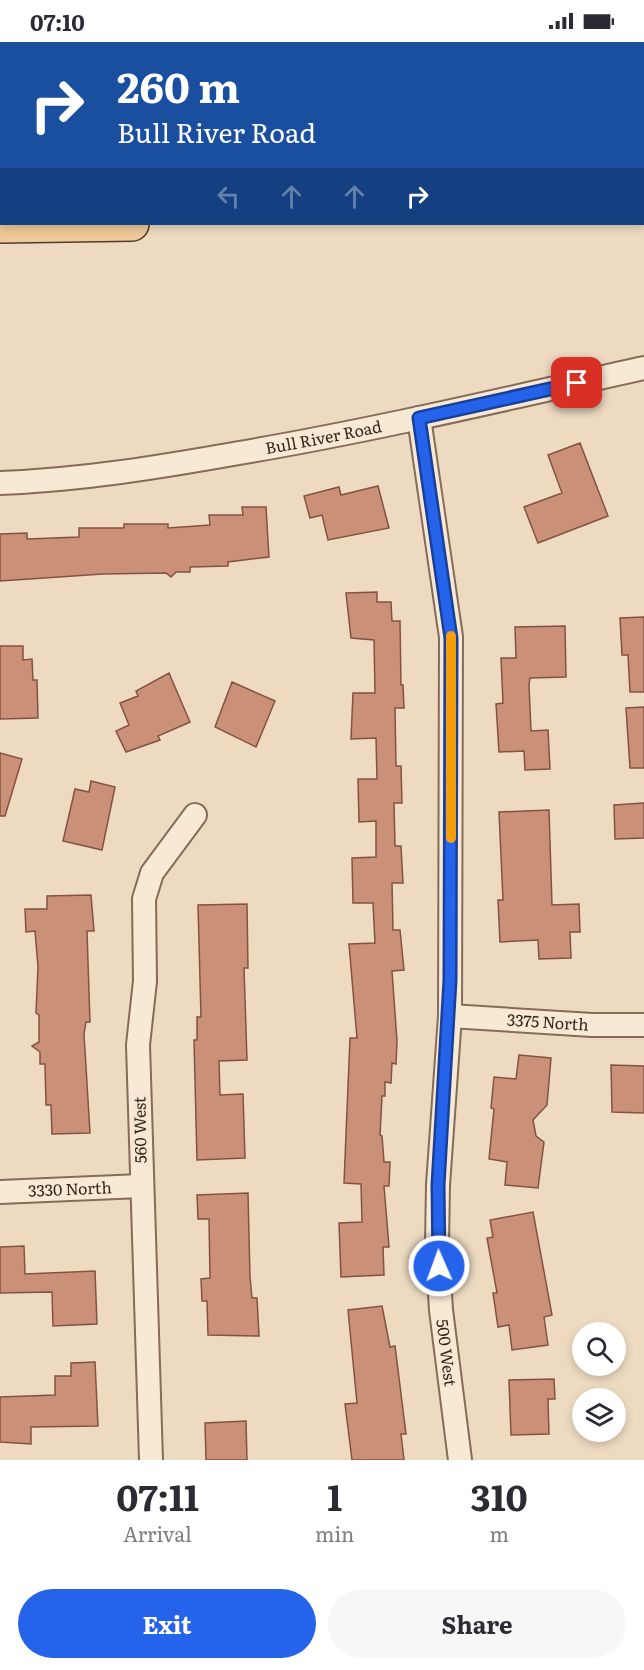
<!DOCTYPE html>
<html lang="en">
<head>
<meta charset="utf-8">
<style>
  body { margin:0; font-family:Literata,serif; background:#f7f7f7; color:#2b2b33; height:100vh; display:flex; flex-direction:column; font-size:22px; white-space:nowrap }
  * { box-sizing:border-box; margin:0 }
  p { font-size:20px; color:#7c7c81 }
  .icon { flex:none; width:33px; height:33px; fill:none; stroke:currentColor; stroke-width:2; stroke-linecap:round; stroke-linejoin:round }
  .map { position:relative; height:1418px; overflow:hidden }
  .side { display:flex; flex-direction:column; background:#fff; flex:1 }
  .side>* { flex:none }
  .guide { position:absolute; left:0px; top:0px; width:645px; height:183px; box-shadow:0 3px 9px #0003; background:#1a4fa0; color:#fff; overflow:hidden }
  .controls { position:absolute; left:572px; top:1280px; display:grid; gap:12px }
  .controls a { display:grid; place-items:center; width:54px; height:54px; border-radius:50%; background:#fff; box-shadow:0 3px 9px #0003; font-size:30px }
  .pin { position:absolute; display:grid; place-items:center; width:51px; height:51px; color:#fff; margin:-26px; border-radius:12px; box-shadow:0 3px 9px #0006 }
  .me { position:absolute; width:66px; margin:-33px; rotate:358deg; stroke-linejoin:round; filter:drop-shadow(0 0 4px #0008) }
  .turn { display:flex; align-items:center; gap:21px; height:126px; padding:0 18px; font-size:27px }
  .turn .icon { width:78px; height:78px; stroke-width:2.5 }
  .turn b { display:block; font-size:42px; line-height:51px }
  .lanes { display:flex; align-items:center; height:57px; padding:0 18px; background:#0003; justify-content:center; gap:30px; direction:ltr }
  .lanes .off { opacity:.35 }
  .eta { display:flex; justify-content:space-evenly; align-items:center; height:102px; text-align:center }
  .eta b { font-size:36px; font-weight:700; line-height:42px }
  .cta { display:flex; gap:12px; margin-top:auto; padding:12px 18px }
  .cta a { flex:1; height:69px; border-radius:36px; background:#2563eb; color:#fff; font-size:24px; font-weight:700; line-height:69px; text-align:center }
  .cta a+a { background:#f7f7f7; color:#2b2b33 }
  .status { display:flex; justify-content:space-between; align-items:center; height:42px; padding:0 30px; background:#fff; direction:ltr }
  .status svg { height:16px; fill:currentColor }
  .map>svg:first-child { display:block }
  .green { fill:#caca96 }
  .building { fill:#ca9078; stroke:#845340; stroke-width:1.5 }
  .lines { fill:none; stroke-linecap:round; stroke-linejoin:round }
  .street-casing { stroke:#856c59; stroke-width:26 }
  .secondary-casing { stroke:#674d3d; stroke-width:34 }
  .primary-casing { stroke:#533b2e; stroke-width:36 }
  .street { stroke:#f8e9d4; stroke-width:22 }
  .secondary { stroke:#f8e9d4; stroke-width:32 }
  .primary { stroke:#efca99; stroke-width:33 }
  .route-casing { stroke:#184099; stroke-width:15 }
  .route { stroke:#2563eb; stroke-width:10 }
  .slow { stroke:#f59e0b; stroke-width:10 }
  .labels { text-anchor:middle; stroke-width:4.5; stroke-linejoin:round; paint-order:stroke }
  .street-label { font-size:16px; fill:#36261d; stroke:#f4e6d0 }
</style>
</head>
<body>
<div class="status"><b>07:10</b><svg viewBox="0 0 49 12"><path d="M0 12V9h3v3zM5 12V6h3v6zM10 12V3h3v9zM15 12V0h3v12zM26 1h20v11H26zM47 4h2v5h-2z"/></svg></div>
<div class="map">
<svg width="644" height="1418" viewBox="0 0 644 1418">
  <rect width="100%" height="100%" fill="#eddac1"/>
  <!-- green -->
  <path class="green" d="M380,0H518L380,2Z"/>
  <!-- building -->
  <path class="building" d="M580,401L608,474L538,501L524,465L562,451L548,413Z
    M378,444L389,486L328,498L322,473L310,476L304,454L339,445L341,453Z
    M242,465H266L269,515L228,520V524L190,525V530H176L171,535L166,531L103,532L0,539V492L27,491V497L79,495V486H124V482H168V486L210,483L209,473H243Z
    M377,550V560H391L392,579H400L401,643H403L404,666H395L396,724H401L402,761H394L395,804H401L403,841H392L393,888H400L404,928L392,929L397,999L396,1022L392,1021L391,1041L385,1040V1054H382L380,1093L382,1094L384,1120H390L389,1144H384L389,1205H383L384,1233L341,1235L339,1181L362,1180L361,1142L344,1141L350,996H357L349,902L375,901L373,861H353L352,816L376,815V779L359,780L358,737H377L376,696L351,697L353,651H375L374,598L351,596L346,551Z
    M644,575V650H630L628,613H622L620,576Z
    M565,584L566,635L530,636L529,643L531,689L548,688L550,727L525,728L524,709L499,710L496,662L503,661L501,616H516L515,585Z
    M0,604H23V618L32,617L33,638H37L38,676L0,677Z
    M169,631L190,680L158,694L160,698L126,710L116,689L129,683L120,661L138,654L136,649Z
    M232,640L275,659L256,705L215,685Z
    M644,665V726H630L626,666Z
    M0,711L22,717L5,774H0Z
    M91,739L115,745L102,808L63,799L75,747L89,750Z
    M644,761V796L615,797L614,763Z
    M549,768L552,863L579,862L580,890H570L571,916L539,917L538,898L500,900L498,858H503L499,770Z
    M91,853L94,889H87L90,980H86L84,992L90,1091L52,1092L51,1063H46L45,1022H40V1010L32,1004L39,1000V973L36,971L38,925L35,889L26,890L25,867H47V854Z
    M247,862L248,926H244L247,1018L219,1019L220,1053L243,1052L245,1116L197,1118L194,998H197V975H201L198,863Z
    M519,1013L551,1016L547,1063L533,1078L536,1094L544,1100L538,1146L505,1143L507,1120L489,1117L494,1067L491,1066L494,1035L516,1037Z
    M611,1023L644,1024V1071L612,1070Z
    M248,1151L250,1235L252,1256H257L259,1294L208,1293L207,1259H202L201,1237L210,1236L209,1177H198L197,1153Z
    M533,1170L552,1273L544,1275L548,1303L512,1308L509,1283L498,1285L493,1251H497L487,1196L493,1195L490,1178Z
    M24,1204L25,1232L95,1229L97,1282L53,1284L52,1250L0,1251V1205Z
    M382,1264L390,1305L395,1304L406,1392H401L404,1418H352L345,1362L357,1361L348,1268Z
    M95,1320L98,1384L31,1385V1402L0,1400V1355L55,1353V1334H71V1321Z
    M554,1337L555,1357H548L549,1392L511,1393L509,1338Z
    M246,1379L247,1418H206L205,1381Z"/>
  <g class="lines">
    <!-- street casing -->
    <g class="street-casing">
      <g id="street">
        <path id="s1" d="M419,376L451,595L450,974L438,1143L437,1202L441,1268L460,1418"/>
        <path id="s2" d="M0,441C81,438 160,425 239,411C375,388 509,356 644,326"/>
        <path id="s3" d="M450,974L592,983H644"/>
        <path id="s4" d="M0,1150L141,1144"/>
        <path d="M151,1418L138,1003L145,939L144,857L152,831L195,773"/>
      </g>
    </g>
    <!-- secondary casing -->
    <g class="secondary-casing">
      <path id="secondary" d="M318,0V2"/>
    </g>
    <!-- primary casing -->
    <g class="primary-casing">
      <path id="primary" d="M0,66H2
        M0,155H2
        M0,184L132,182"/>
    </g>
    <!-- street -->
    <use href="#street" class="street"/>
    <!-- secondary -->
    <use href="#secondary" class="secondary"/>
    <!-- primary -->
    <use href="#primary" class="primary"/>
  </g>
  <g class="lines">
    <!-- route casing -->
    <g class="route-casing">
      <path id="route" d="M439,1224L438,1143L450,938L451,596L419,376L577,341"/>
    </g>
    <!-- route -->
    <use href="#route" class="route"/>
    <!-- slow -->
    <path class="slow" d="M451,594V796"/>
  </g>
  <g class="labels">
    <!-- street labels -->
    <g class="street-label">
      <text dy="6" stroke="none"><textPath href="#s2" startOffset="327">Bull River Road</textPath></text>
      <text dy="6" stroke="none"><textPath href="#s3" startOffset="98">3375 North</textPath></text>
      <text transform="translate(140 1088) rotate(-91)" y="6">560 West</text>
      <text dy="6" stroke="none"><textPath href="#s4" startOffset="70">3330 North</textPath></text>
      <text dy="6" stroke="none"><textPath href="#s1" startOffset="938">500 West</textPath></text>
    </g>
  </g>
</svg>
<div class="controls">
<a><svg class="icon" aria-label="search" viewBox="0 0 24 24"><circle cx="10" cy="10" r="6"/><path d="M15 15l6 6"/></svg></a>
<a><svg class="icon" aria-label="layers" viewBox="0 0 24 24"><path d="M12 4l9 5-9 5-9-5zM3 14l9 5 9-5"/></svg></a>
</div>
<div class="pin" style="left:577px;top:341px;background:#d93025"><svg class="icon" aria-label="arrive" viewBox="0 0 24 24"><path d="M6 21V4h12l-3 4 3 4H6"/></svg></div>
<svg class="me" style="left:439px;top:1224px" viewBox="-20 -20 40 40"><circle r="17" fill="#2563eb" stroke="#fff" stroke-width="3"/><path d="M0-11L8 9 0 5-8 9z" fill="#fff"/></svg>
<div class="guide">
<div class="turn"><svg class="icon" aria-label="right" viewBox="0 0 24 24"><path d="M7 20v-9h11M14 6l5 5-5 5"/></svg><div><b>260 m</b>Bull River Road</div></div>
<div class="lanes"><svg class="icon off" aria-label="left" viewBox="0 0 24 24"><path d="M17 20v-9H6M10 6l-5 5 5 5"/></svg><svg class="icon off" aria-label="ahead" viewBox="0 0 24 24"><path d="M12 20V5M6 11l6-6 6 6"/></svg><svg class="icon off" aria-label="ahead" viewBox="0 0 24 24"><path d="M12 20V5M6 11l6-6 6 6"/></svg><svg class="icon" aria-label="right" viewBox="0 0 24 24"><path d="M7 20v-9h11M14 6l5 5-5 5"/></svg></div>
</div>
</div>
<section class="side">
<div class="eta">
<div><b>07:11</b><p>Arrival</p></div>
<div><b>1</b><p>min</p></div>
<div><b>310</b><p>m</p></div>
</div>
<div class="cta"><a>Exit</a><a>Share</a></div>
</section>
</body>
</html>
